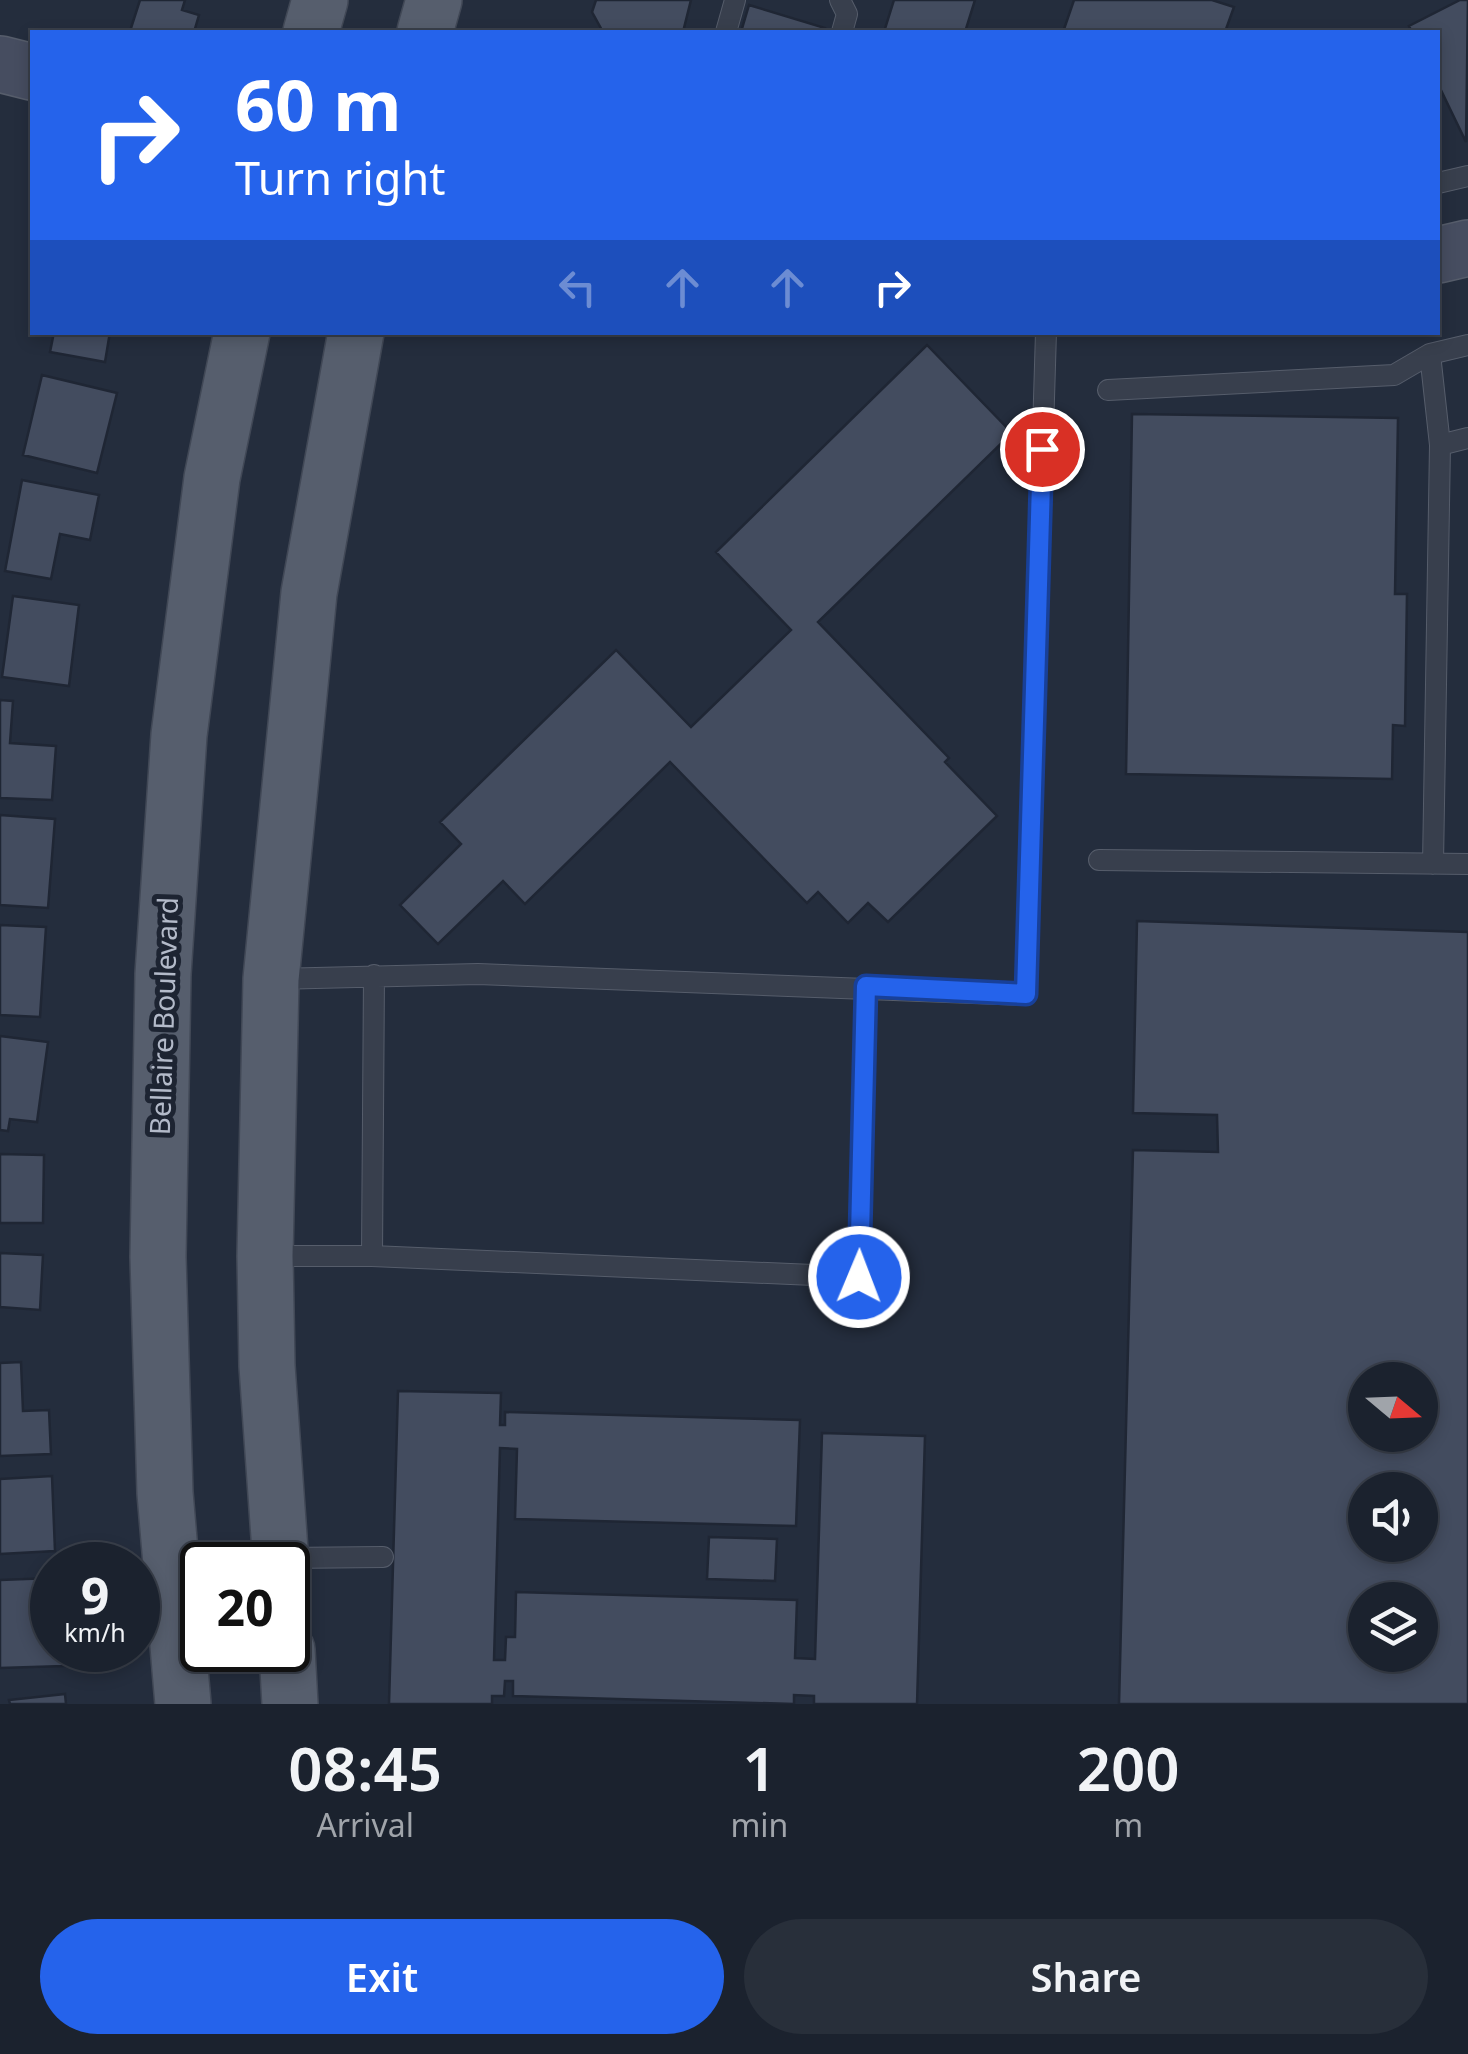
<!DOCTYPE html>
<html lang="en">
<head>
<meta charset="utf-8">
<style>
  body { margin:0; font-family:"Noto Sans",sans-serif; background:#282f3a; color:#f1f3f6; height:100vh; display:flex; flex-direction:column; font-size:38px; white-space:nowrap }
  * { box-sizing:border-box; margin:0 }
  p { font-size:32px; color:#a0a4aa }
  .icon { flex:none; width:55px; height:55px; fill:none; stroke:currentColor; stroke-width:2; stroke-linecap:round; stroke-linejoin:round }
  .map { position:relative; height:1704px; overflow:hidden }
  .sheet { display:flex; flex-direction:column; background:#1b222e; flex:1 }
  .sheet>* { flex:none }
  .top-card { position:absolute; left:30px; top:30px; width:1410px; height:305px; border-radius:0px; box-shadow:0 5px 15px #0003,0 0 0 2px #393f4a; background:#2563eb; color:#fff; overflow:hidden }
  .needle { width:65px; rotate:109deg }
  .controls { position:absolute; left:1348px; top:1362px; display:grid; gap:20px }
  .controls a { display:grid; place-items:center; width:90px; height:90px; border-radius:50%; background:#1b222e; box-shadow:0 5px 15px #0003,0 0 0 2px #393f4a; font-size:50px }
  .speed { position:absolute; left:30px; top:1542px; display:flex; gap:20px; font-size:50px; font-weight:700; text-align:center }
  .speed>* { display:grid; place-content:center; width:130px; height:130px; border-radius:50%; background:#1b222e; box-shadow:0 5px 15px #0003,0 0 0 2px #393f4a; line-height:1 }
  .speed small { font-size:25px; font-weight:400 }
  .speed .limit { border:5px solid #111; border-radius:15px; background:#fff; color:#111 }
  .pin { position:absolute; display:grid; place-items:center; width:85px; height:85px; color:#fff; margin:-42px; border:5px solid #fff; border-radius:50%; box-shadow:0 2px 10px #0007 }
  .me { position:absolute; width:110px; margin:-55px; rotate:1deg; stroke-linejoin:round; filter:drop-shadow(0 0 8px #0008) }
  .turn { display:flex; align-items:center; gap:35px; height:210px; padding:0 40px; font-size:45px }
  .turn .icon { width:130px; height:130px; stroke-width:2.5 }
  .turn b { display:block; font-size:70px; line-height:85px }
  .lanes { display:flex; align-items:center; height:95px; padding:0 40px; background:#0003; justify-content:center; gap:50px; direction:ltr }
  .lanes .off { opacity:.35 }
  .eta { display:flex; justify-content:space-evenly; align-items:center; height:170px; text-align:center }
  .eta b { font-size:60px; font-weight:600; line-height:70px }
  .cta { display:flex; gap:20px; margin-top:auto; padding:20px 40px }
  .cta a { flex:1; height:115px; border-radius:60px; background:#2563eb; color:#fff; font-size:40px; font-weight:600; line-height:115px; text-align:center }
  .cta a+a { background:#282f3a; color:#f1f3f6 }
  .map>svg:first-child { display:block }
  .building { fill:#434c5f; stroke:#1f2634; stroke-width:2.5; fill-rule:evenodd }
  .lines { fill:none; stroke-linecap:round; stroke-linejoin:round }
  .lane-casing { stroke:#565d6b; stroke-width:22 }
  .secondary-casing { stroke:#565d6b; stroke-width:58 }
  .primary-casing { stroke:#414856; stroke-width:58 }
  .lane { stroke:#383f4d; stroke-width:20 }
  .secondary { stroke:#464d60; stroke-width:55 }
  .primary { stroke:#565e6d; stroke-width:55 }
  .route-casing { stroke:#184099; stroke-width:25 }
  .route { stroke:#2563eb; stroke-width:18 }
  .labels { text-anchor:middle; stroke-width:10; stroke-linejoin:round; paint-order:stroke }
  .street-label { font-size:28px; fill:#b3bac9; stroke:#1d2432 }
</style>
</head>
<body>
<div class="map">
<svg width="1468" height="1704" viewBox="0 0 1468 1704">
  <rect width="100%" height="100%" fill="#242d3d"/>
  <!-- building -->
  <path class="building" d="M140,0H185L182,10L199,15L194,32H146L131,28Z
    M596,0H691L683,32H603L592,12Z
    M894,0H975L965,32H884Z
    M1074,0H1212L1234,7L1225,32H1063Z
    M1460,0H1468L1466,142L1438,84V32H1412L1409,26Z
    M749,5L825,28L824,32H741Z
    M54,332H110L105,362L50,352Z
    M927,345L1012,433L818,622L949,758L945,762L997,816L888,922L868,903L848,923L818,892L807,903L670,762L525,904L503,881L438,944L400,905L461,844L440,822L616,650L691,727L791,630L716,552Z
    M42,375L117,393L97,473L23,455Z
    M1132,414L1398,418L1395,594H1407L1405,726L1393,725L1392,779L1126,774Z
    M22,480L99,495L90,540L60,534L51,579L5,571Z
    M13,596L79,605L69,686L2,677Z
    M0,700L13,701L10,743L56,746L52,800L0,798Z
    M0,815L55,819L48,908L0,905Z
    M1137,921L1468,932V1704H1119L1133,1150L1218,1152L1217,1115L1133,1113ZM1365,1380H1420V1435H1365ZM1365,1490H1420V1545H1365ZM1365,1600H1420V1655H1365Z
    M0,925L46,927L40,1017L0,1015Z
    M0,1036L48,1042L37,1122L10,1119L8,1131L0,1130Z
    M0,1154L44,1155L43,1223H0Z
    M0,1253L43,1255L40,1310L0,1307Z
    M21,1362L23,1411L49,1410L51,1454L0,1456V1363Z
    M398,1391L501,1393L500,1425H505V1412L800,1420L796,1526L515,1519L517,1449L500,1448L494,1660H505L506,1637H515L516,1592L797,1600L795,1658L815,1659L822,1433L925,1436L917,1704H814V1696L794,1695V1704L513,1696V1681H505L504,1696H492V1704H389Z
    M52,1476L55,1551L0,1554V1479Z
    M709,1537L777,1539L775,1581L707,1579Z
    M52,1578V1650H63L64,1666L0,1668V1580Z
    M65,1694L66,1704H10L9,1700Z"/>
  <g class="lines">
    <!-- lane casing -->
    <g class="lane-casing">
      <path id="lane" d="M840,0L847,14L842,32
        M726,32L735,0
        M1438,183L1468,176
        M1430,354L1440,445L1433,864
        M1108,390L1394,375L1430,354L1468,345
        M1440,445L1468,438
        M1099,860L1468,864
        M275,979L478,974L1026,995L1046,332
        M267,1256H372L859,1277L866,986
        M372,1256L374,975
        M285,1558L383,1557"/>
    </g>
    <!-- secondary casing -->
    <g class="secondary-casing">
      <path id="secondary" d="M0,64L32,72
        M1438,255L1468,248"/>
    </g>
    <!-- primary casing -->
    <g class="primary-casing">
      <path id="primary" d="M311,32L320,0
        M425,32L434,0
        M281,1565L267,1366L265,1256L271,979L309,593L356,332
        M287,1650L290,1704
        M183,1704L165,1493L158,1257L163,974L179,735L212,478L242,332"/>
    </g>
    <!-- lane -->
    <use href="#lane" class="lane"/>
    <!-- secondary -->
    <use href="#secondary" class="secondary"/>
    <!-- primary -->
    <use href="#primary" class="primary"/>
  </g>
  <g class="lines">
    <!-- route casing -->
    <g class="route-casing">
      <path id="route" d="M859,1277L866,986L1026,994L1042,449"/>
    </g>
    <!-- route -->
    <use href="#route" class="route"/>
  </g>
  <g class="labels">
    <!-- street labels -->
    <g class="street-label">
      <text transform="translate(164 1016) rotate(-88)" y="10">Bellaire Boulevard</text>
    </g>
  </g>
</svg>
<div class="controls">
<a><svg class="needle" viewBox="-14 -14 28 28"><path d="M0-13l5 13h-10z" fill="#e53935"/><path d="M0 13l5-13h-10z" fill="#a0a4aa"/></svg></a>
<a><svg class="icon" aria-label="sound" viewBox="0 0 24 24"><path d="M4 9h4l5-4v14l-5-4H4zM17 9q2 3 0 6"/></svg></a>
<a><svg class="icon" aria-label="layers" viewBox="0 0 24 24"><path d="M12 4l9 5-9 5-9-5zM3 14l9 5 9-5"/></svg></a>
</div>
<div class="speed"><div>9<small>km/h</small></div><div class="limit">20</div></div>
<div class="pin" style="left:1042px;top:449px;background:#d93025"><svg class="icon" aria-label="arrive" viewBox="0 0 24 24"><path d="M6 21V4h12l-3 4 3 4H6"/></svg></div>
<svg class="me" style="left:859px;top:1277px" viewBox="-20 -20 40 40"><circle r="17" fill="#2563eb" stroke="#fff" stroke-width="3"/><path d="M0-11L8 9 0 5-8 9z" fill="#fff"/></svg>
<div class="top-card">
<div class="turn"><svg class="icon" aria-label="right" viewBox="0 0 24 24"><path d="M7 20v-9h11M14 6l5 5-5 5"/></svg><div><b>60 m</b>Turn right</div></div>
<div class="lanes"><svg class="icon off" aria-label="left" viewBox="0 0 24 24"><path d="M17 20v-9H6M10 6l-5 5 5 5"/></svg><svg class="icon off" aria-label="ahead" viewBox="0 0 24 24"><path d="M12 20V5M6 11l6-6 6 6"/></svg><svg class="icon off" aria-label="ahead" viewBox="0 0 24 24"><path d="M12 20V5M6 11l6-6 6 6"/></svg><svg class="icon" aria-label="right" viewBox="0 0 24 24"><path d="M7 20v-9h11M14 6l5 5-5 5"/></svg></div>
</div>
</div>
<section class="sheet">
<div class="eta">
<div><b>08:45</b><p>Arrival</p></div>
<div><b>1</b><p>min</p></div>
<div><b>200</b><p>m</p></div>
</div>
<div class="cta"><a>Exit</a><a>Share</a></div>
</section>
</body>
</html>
